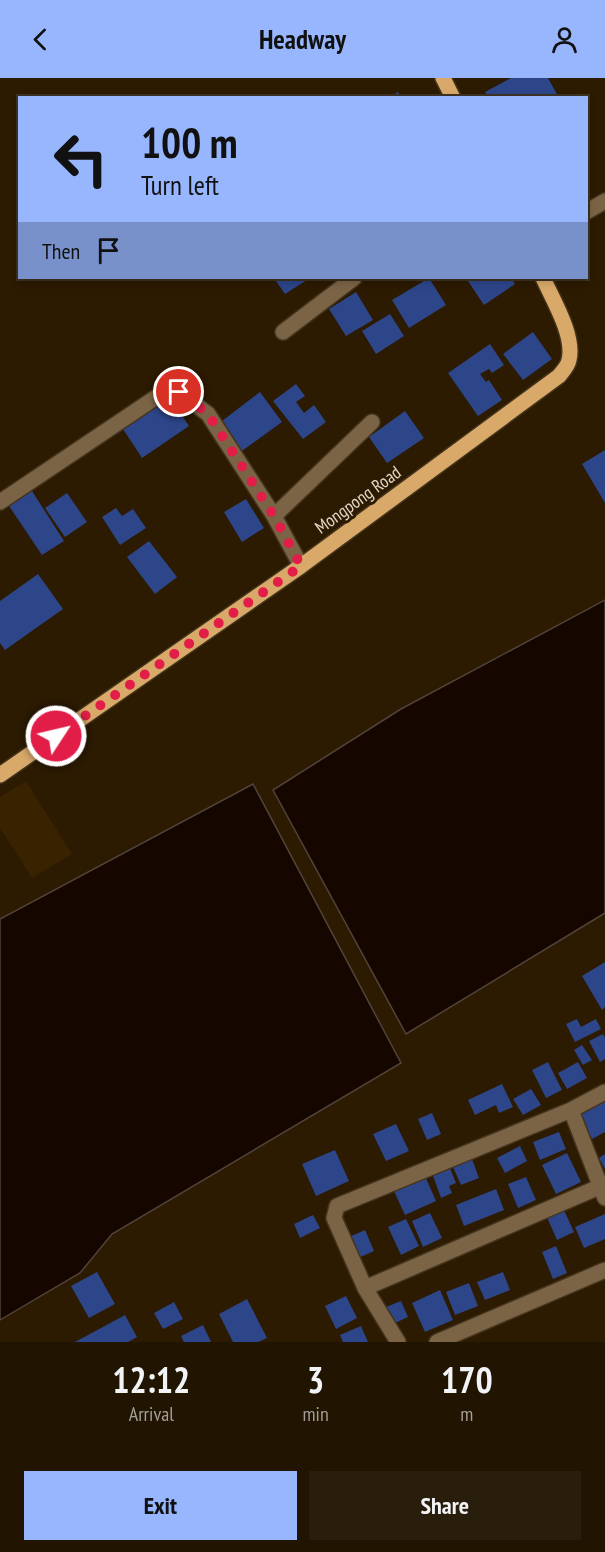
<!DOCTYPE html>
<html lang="en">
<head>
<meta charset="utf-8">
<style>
  body { margin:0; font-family:"PT Sans Narrow",sans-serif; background:#291d0b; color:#f1f3f6; height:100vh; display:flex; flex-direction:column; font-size:22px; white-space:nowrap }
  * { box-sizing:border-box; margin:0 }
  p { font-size:20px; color:#a29e99 }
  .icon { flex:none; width:33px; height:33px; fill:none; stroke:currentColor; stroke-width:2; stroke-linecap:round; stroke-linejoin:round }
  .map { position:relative; height:1264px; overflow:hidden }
  .details { display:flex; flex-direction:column; background:#211401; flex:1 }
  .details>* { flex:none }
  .banner { position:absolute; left:18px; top:18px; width:570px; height:183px; border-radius:0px; box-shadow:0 3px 9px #0003,0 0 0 2px #3e3323; background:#97b6fd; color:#111; overflow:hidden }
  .pin { position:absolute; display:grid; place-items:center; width:51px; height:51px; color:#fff; margin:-26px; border:3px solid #fff; border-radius:50%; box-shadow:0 2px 6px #0007 }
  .me { position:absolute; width:66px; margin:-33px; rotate:55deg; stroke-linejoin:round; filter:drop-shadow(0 0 4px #0008) }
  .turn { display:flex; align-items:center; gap:21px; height:126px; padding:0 24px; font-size:27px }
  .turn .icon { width:78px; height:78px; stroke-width:2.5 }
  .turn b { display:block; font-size:42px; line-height:51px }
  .then { display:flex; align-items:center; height:57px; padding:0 24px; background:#0003; gap:12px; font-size:22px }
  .eta { display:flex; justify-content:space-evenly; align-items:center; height:102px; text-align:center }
  .eta b { font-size:36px; font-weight:600; line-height:42px }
  .cta { display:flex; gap:12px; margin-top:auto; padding:12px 24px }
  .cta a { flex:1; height:69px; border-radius:0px; background:#97b6fd; color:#111; font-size:24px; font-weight:600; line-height:69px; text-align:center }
  .cta a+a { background:#291d0b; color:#f1f3f6 }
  header { display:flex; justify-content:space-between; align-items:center; height:78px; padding:0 24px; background:#97b6fd; color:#111; font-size:27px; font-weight:600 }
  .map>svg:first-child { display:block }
  .built { fill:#392200 }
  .water { fill:#150600; stroke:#52443b; stroke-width:1.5 }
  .building { fill:#2d468a }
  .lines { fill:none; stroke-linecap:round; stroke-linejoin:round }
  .minor-casing { stroke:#45341d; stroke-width:18 }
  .major-casing { stroke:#45341d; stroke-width:18 }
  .minor { stroke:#7b6446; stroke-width:15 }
  .major { stroke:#d9a96a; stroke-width:15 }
  .route { stroke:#e11d48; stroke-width:10; stroke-dasharray:0 18 }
  .labels { text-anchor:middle; stroke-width:6; stroke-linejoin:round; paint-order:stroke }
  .street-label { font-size:18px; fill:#e1d5c6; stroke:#2c1a01 }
</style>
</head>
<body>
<header><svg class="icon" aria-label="back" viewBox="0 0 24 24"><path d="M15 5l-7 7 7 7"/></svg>Headway<svg class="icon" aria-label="person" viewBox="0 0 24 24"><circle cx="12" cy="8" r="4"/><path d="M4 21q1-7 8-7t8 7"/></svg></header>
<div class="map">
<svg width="605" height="1264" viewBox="0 0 605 1264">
  <rect width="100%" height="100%" fill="#2c1a01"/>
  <!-- built -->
  <path class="built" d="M26,703L72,776L32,800L0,750V719Z"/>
  <!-- water -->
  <path class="water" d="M605,522V835L406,956L273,712L401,631Z
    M253,706L401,985L112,1156L80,1195L0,1242V841Z"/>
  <!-- building -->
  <path class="building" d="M511,0H548L559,20H488L485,14Z
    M398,14L402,20H389Z
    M274,200H310L285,216Z
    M429,200L446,227L409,250L392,222Z
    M474,200H511L515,206L484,227L468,203Z
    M356,214L373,242L346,258L329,231Z
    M390,236L404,258L376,276L362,253Z
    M533,254L552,281L523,302L503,276Z
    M490,266L504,287L492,295L489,291L480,296L486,304L489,302L502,322L478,338L448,295Z
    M296,306L305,318L296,324L304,335L314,327L326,344L303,361L273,323Z
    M260,314L282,344L239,375L218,346Z
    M170,320L189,348L142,380L123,351Z
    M405,333L424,360L387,385L369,359Z
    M605,372V425L582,386Z
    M32,413L64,463L42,477L9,428Z
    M67,415L87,444L65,459L45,430Z
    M246,421L264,450L242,464L224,434Z
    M116,430L122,438L133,431L146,450L120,467L102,439Z
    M149,463L177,499L155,516L127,479Z
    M38,496L63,531L5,572L0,565V523Z
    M605,884V929L602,932L582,898Z
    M577,941L581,949L596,941L601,951L575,964L566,946Z
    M603,956L605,960V981L600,984L589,963Z
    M582,967L592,982L583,987L574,972Z
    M548,984L562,1012L546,1020L532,992Z
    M578,984L587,1000L567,1011L558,995Z
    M502,1006L513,1029L499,1035L496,1027L475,1037L468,1022Z
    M531,1011L541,1027L523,1037L513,1021Z
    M602,1019L605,1025V1054L592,1061L577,1033Z
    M432,1035L441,1056L427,1062L418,1041Z
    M396,1046L409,1073L386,1083L373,1056Z
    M559,1054L566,1071L540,1082L533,1064Z
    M520,1068L527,1083L505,1095L497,1080Z
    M335,1072L349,1103L316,1118L302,1086Z
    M567,1075L581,1104L556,1116L542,1087Z
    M605,1076V1091L599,1080Z
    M472,1081L479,1100L461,1107L453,1089Z
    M449,1088L456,1105L449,1108L452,1115L441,1120L432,1095Z
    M425,1098L436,1123L405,1137L393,1111Z
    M526,1099L536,1122L518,1130L508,1106Z
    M496,1111L504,1132L464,1148L456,1127Z
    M563,1130L574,1154L557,1162L546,1137Z
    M430,1135L442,1160L423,1169L412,1143Z
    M605,1136V1161L584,1170L575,1149Z
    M313,1137L320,1150L300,1160L294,1146Z
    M406,1141L419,1168L401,1177L388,1149Z
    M365,1152L374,1173L356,1181L347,1160Z
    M556,1168L567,1195L553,1201L542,1174Z
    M97,1194L115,1226L89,1240L71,1208Z
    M503,1194L510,1212L485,1222L477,1204Z
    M469,1205L478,1228L455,1237L446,1214Z
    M440,1212L453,1242L425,1254L412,1225Z
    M346,1218L357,1240L336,1251L325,1228Z
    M247,1221L267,1260L258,1264H233L219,1236Z
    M401,1223L408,1239L393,1246L386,1229Z
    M174,1224L183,1241L163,1251L154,1235Z
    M125,1237L137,1259L128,1264H75Z
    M203,1247L211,1264H184L181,1258Z
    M361,1248L368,1264H343L340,1257Z"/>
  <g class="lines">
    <!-- minor casing -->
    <g class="minor-casing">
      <path id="minor" d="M586,134L605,123
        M283,254L354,200
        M0,424L158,318L179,314L208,336L274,438L301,488
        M274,438L372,344
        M571,1032L605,1120
        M365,1210L599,1109
        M398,1264L365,1210L334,1140L337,1128L571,1032L605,1014
        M437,1264L605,1192"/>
    </g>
    <!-- major casing -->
    <g class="major-casing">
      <path id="major" d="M443,0L453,20
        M0,697L301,488L559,298C563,293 568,288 569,282C575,258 553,222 543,200"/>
    </g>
    <!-- minor -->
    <use href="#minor" class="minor"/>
    <!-- major -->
    <use href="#major" class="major"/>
  </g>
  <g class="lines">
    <!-- route -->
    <path class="route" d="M56,658L301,488L274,438L208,336L179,314"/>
  </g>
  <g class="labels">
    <!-- street labels -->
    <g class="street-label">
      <text transform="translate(358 422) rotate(-36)" y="6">Mongpong Road</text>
    </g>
  </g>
</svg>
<div class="pin" style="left:179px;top:314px;background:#d93025"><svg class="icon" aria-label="arrive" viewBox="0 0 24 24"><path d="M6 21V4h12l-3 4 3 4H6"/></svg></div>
<svg class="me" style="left:56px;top:658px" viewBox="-20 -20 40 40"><circle r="17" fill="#e11d48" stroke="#fff" stroke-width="3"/><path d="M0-11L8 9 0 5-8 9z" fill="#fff"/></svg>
<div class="banner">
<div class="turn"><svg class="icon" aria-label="left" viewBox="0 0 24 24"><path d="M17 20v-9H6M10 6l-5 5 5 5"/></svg><div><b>100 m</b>Turn left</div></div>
<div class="then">Then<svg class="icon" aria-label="arrive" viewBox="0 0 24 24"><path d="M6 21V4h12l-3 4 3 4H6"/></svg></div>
</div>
</div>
<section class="details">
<div class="eta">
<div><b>12:12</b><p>Arrival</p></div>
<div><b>3</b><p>min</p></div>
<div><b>170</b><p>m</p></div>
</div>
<div class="cta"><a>Exit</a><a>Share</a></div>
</section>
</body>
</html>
